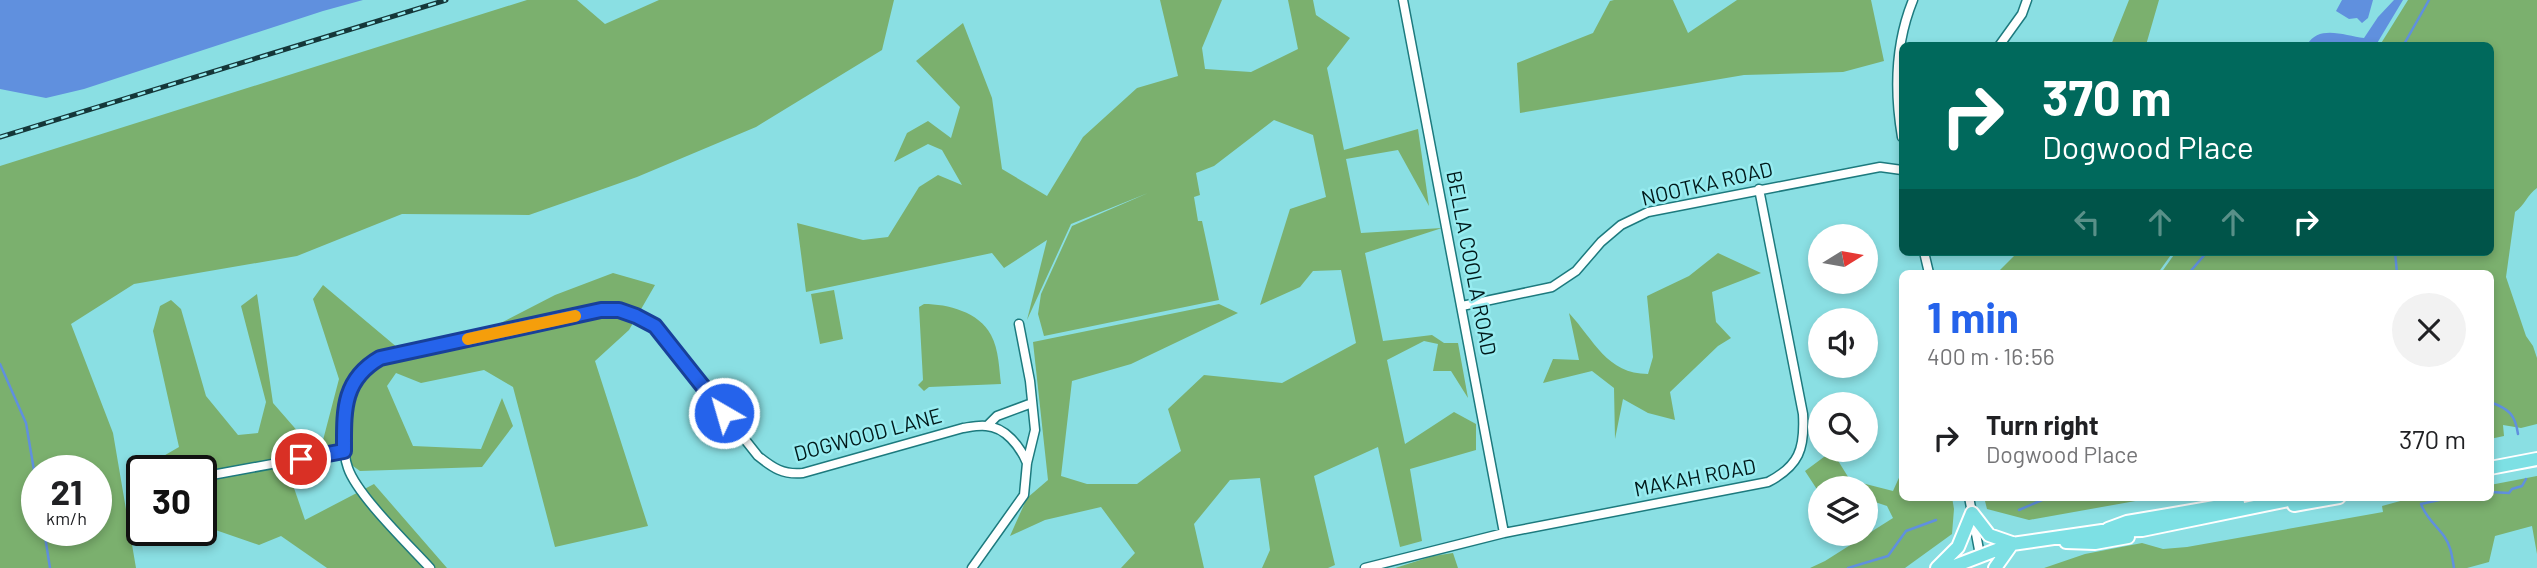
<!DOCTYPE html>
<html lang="en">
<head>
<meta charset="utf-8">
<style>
  body { margin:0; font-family:Barlow,sans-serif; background:#f2f2f2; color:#202124; height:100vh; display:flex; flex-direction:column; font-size:26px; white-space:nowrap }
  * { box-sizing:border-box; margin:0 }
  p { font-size:23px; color:#757577 }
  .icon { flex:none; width:38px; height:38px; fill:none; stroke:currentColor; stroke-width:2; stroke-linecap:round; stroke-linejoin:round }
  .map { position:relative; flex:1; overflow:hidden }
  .details { position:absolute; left:1899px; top:270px; width:595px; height:231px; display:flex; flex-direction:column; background:#fff; border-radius:10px; box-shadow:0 4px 10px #0003 }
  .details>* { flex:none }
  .top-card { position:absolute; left:1899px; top:42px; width:595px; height:214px; border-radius:10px; box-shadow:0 4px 10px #0003; background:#00695c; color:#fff; overflow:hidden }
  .needle { width:46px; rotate:79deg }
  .fabs { position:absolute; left:1808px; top:224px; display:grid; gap:14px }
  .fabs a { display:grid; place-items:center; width:70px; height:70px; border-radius:50%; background:#fff; box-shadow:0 4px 10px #0003; font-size:35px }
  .speed { position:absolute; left:21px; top:455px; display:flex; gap:14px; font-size:35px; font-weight:700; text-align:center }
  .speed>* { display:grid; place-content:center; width:91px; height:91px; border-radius:50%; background:#fff; box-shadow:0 4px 10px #0003; line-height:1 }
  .speed small { font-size:18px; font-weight:400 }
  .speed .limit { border:4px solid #111; border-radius:10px; background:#fff; color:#111 }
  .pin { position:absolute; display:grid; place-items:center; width:60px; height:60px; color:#fff; margin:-30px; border:4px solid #fff; border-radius:50%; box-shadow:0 2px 7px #0007 }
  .me { position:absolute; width:77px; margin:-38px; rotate:322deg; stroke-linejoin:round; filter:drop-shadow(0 0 5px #0008) }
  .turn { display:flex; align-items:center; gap:24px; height:147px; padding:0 28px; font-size:32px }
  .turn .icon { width:91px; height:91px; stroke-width:2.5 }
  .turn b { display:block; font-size:49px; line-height:60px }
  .lanes { display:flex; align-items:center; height:66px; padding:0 28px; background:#0003; justify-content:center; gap:35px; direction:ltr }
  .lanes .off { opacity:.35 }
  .round { display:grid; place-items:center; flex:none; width:74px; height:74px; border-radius:37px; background:#f2f2f2 }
  .summary { display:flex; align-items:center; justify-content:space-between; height:119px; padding:0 28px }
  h1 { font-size:42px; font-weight:700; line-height:52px; color:#2563eb }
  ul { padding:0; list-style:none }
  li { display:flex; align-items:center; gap:21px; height:98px; padding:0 28px }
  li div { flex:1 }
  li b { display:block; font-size:26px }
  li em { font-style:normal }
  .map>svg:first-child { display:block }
  .green { fill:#7bb06e; fill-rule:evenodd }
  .water { fill:#6090de }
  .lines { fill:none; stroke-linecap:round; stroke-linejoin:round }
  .stream { stroke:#6090de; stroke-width:2.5 }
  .minor-casing { stroke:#1d7a7e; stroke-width:11 }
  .primary-casing { stroke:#fff; stroke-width:16 }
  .minor { stroke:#fff; stroke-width:8 }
  .primary { stroke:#7de0e4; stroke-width:12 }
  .rail-casing { stroke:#153739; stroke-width:5 }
  .rail { stroke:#97ecf0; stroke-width:2.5; stroke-dasharray:8; stroke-linecap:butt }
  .route-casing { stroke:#184099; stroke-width:18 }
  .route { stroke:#2563eb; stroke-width:12 }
  .slow { stroke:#f59e0b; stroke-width:12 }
  .labels { text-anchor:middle; stroke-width:5; stroke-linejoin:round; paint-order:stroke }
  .street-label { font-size:21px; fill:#00191a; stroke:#97ecf0 }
</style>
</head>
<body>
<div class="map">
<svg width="2537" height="568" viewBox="0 0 2537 568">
  <rect width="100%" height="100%" fill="#8adfe3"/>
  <!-- green -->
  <path class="green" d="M527,0H577L605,24L659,0H894L882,50L756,127L637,177L529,215L402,214L297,256L134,284L71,324L113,433L136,568H0V166ZM37,471H96V530H37Z
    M1160,0H1222L1202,48L1205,69L1251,72L1298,49L1288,0H1313L1316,15L1350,38L1327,68L1344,150L1418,129L1429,206L1398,150L1346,159L1361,233L1442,228L1365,253L1383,341L1432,335L1444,343H1458L1468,398L1451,371H1433L1438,344L1424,341L1387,360L1405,444L1454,412L1476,424V450L1410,469L1422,541L1400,547L1378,447L1314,476L1335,565L1328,568H1262L1270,550L1260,478L1230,480L1194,524L1204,568H1121L1135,553L1101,507L1045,520L1010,536L1027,498L1048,480L1033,342L1219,304L1238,313L1131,364L1072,381L1061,476L1087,484H1137L1181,451L1168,409L1204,375L1282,383L1356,343L1341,270L1313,271L1300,287L1260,305L1290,209L1326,197L1313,135L1274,120L1214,166L1196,173L1200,195L1194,197L1198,221H1202L1219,300L1044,336L1038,314L1041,294L1072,226L1148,193L1071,224L1027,320L1047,240L1004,268L992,253L806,292L797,223L863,240L888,237L919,187L938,175L962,185L942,150L928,144L894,162L907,133L928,121L951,138L960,107L916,61L963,23L992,98L1002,169L1047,196L1083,137L1137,88L1178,76Z
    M1614,0H1673L1688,33L1737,0H1871L1884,61L1843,72L1744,75L1520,113L1517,63L1593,33L1610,1Z
    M2129,0H2159L2146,45H2111Z
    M2408,0H2537V188C2527,195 2525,205 2515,212L2506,277L2526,336L2533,346L2537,358V424L2521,428L2503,425L2504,436L2490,439V273H2161L2176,252H2490V46L2380,45Z
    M2018,252H2173L2158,273H1997Z
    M1718,253L1761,273L1712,292L1716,322L1731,338L1718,346L1670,392L1675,420L1648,413L1623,399L1615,439L1614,388L1592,371L1543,383L1553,359L1579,360L1569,313C1594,340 1607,374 1648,374L1653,357L1647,296L1689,276Z
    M613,273L655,285L629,330L595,361L648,526L555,547L513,387L484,370L421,383L396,373L387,386L413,446L481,449L502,398L513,426L482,467L360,471L322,444L339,379L313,299L323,285L411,359L452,348L555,295Z
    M834,290L843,339L820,344L811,294Z
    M257,294L273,403L300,434L299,473L294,488L305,520L374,484L447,568H327L281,536L259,545L201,525V471H145L148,465L179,447L153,331L160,306L171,300L181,309L206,396L238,435L258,433L266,402L241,306Z
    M924,304C948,304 979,312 991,335C999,350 999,368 1001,384L929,387L924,391L918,385L923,380L919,307Z
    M1832,451L1850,480L1893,491L1902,471V497H1952L1954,509L1952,534L1905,568H1810L1825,561L1893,518L1887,506L1866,499V488H1820V494L1805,471Z
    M2537,476V554L2532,526L2495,536L2489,562L2467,568H2044L2085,554L2142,543L2163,549L2187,547L2383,512L2382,506L2415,497H2490V485Z
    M1984,497H2158L2029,520L1987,509Z
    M1453,553L1458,568H1395L1433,556Z"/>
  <!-- water -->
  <path class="water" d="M0,0H363L323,11L84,89L46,98L0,89Z
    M2342,0H2373L2368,18L2362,23L2357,18L2349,19L2336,11Z
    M2394,0H2403L2376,45H2307C2319,24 2345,36 2364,38L2378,17Z"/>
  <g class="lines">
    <!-- stream -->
    <path class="stream" d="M2403,46L2429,0
      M2395,252L2397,273
      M2189,273L2207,252
      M0,364L26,423L37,488
      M2490,402C2509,409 2515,414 2518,434
      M2490,492L2509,493L2512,489L2522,486L2526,479
      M2019,510L2049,497
      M44,530L50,568
      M1848,568L1888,556L1906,531L1936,520
      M2454,568C2452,556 2451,546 2444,536C2436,525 2426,518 2421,504L2448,498L2473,499L2477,497"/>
    <!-- minor casing -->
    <g class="minor-casing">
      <path id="minor" d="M1403,0L1504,533
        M1999,46L2022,14L2027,0
        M1902,137C1894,90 1895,44 1913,0
        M1924,252L1929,273
        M1462,306L1552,287L1576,271L1601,242L1621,225L1648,212L1880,167L1902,170
        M988,425L997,416L1032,403
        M201,477L343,451
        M1969,497L1980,555
        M430,568C409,545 357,495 348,468C342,451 343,432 345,414C349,386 355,373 380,358L601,310C622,310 637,316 655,326L758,456C773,468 783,475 803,473L963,428C970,427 979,425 986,426C1005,427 1020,446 1027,463
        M972,568L1024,495L1027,463L1035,430L1030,381L1019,324
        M1365,568L1504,533L1768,482C1799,466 1805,449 1803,414L1759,189"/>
    </g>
    <!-- primary casing -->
    <g class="primary-casing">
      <path id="primary" d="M2490,468L2537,459
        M2294,505L2339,497
        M1972,513L1989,535L2012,543
        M2108,529L2127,522L2238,503
        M2066,542L2095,543L2128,537
        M1937,568L1958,547L1972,513
        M1949,568L2012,544L2102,531L2142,530L2303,497
        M1995,568L2012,544"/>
    </g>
    <!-- minor -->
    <use href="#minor" class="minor"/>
    <!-- primary -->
    <use href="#primary" class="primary"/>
    <!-- rail casing -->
    <g class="rail-casing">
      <path id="rail" d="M0,137L446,0"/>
    </g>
    <!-- rail -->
    <use href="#rail" class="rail"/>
  </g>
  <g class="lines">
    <!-- route casing -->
    <g class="route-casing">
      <path id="route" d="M301,459L344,451C344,411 342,380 380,358L601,310H619L636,316L655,326L724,413"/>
    </g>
    <!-- route -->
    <use href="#route" class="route"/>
    <!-- slow -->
    <path class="slow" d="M468,339L575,316"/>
  </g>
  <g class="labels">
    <!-- street labels -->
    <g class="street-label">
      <text transform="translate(1707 184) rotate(-13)" y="7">NOOTKA ROAD</text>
      <text transform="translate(1471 263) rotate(79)" y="7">BELLA COOLA ROAD</text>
      <text transform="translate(868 435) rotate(-15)" y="7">DOGWOOD LANE</text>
      <text transform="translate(1695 478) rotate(-11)" y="7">MAKAH ROAD</text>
    </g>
  </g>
</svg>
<div class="fabs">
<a><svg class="needle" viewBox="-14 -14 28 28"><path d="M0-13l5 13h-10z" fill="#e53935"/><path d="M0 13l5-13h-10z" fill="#757577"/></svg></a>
<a><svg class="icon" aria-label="sound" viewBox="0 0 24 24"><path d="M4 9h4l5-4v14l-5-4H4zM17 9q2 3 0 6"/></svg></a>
<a><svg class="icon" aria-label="search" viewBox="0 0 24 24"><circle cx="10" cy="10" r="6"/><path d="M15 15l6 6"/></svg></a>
<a><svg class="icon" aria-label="layers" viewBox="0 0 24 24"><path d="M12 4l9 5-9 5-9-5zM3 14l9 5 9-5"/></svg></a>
</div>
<div class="speed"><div>21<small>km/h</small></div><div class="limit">30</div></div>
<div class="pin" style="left:301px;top:459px;background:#d93025"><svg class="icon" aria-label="arrive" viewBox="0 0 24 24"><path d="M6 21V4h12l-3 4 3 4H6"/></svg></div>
<svg class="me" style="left:724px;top:413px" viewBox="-20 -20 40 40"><circle r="17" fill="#2563eb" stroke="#fff" stroke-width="3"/><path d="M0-11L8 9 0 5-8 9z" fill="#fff"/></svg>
<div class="top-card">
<div class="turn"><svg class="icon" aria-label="right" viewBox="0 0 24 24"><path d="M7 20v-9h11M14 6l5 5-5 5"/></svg><div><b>370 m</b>Dogwood Place</div></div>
<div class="lanes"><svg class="icon off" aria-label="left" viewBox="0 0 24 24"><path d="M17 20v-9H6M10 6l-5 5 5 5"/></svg><svg class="icon off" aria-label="ahead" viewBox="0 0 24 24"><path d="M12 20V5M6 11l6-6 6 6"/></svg><svg class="icon off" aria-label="ahead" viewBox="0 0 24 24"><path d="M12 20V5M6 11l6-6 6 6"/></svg><svg class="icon" aria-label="right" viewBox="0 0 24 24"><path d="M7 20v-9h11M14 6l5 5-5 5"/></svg></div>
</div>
<section class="details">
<div class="summary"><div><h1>1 min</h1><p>400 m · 16:56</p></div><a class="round"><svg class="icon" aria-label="close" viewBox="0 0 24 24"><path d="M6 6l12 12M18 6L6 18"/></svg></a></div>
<ul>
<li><svg class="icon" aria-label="right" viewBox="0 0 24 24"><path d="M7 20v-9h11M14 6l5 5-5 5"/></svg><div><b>Turn right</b><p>Dogwood Place</p></div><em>370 m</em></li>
</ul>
</section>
</div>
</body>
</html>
